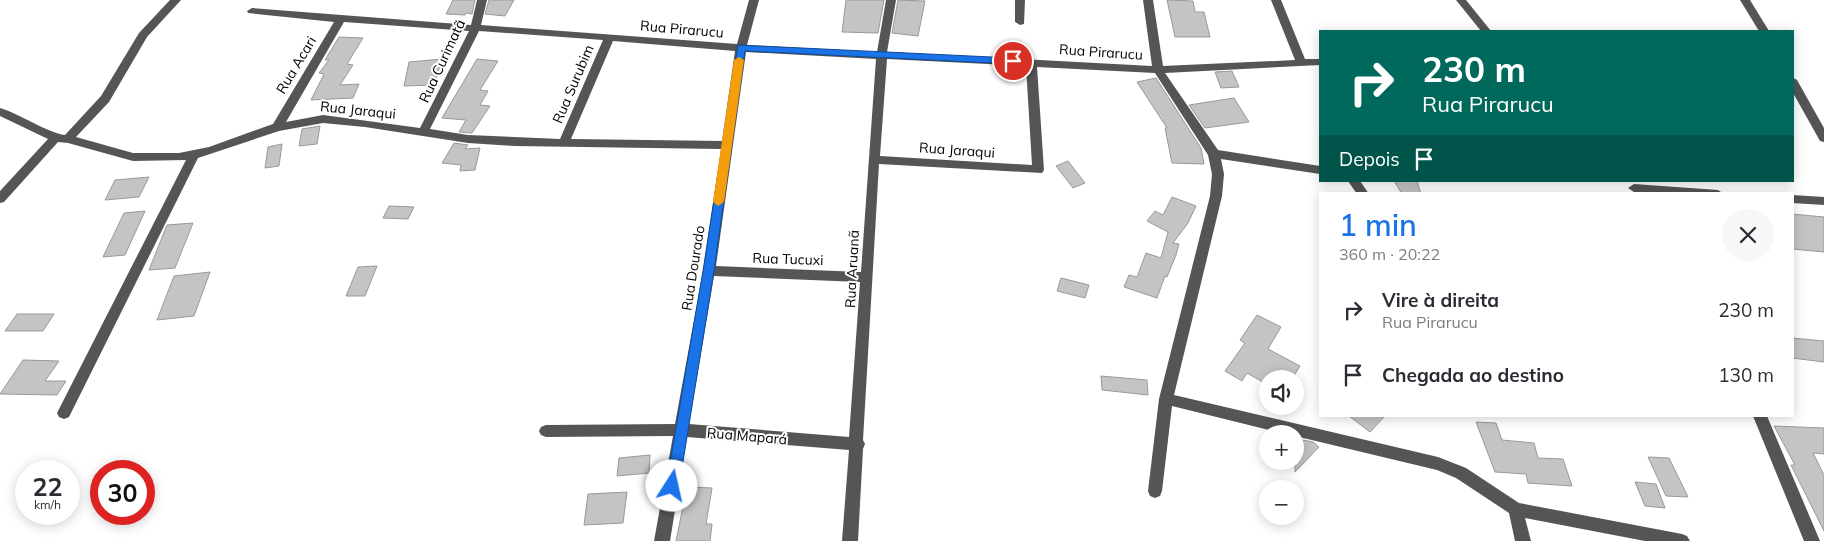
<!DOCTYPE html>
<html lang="pt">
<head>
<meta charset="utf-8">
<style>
  body { margin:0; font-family:Mulish,sans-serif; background:#f7f7f7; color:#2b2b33; height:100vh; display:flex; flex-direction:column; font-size:19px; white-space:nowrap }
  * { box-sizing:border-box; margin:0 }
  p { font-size:16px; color:#7c7c81 }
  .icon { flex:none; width:28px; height:28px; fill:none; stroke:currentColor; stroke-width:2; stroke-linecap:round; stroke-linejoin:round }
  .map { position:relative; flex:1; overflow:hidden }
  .details { position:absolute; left:1319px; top:192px; width:475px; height:225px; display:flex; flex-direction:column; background:#fff; border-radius:0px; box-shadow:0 2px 12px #0003 }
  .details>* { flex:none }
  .top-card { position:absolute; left:1319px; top:30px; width:475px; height:152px; border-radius:0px; box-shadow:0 2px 12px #0003; background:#00695c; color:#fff; overflow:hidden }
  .buttons { position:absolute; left:1259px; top:370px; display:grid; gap:10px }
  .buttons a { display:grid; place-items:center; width:45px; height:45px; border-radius:50%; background:#fff; box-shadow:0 2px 12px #0003; font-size:25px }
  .speed { position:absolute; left:15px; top:460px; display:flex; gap:10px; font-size:25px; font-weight:700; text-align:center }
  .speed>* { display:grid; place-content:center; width:65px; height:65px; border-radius:50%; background:#fff; box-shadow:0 2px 12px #0003; line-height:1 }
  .speed small { font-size:12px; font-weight:400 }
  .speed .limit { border:8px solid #d22; background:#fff; color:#111 }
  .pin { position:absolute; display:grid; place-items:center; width:42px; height:42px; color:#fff; margin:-21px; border:2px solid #fff; border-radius:50%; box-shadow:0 1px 5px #0007 }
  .me { position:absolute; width:55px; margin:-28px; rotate:10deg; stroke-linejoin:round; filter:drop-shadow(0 0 4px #0008) }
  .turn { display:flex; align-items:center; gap:18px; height:105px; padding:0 20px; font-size:22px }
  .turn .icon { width:65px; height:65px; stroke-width:2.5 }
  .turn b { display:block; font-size:35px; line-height:42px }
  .then { display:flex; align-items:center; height:48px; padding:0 20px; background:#0003; gap:10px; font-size:19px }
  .round { display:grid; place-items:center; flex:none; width:52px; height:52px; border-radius:26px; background:#f7f7f7 }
  .overview { display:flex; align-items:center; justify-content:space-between; height:85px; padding:0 20px }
  h1 { font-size:30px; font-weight:600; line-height:38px; color:#1a73e8 }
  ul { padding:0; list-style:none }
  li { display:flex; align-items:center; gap:15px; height:65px; padding:0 20px }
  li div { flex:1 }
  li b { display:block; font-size:19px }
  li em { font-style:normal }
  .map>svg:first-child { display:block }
  .building { fill:#c4c4c4; stroke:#999 }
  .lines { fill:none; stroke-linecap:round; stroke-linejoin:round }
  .minor { fill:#555; fill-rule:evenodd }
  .route { fill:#1a73e8; stroke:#114b97 }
  .slow { fill:#f59e0b }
  .labels { text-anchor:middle; stroke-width:4; stroke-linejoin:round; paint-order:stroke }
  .street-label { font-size:14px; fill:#000; stroke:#fff }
</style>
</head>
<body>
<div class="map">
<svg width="1824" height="541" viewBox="0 0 1824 541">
  <rect width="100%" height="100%" fill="#fff"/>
  <!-- building -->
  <path class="building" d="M453,0H475L472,14L466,13L465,15L446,14Z
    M489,0H514L505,16L485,14Z
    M846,0H884L878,33L842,32Z
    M898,0L925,1L918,36L892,33Z
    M1167,0L1193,1L1195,12H1204L1210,37H1175Z
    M339,37L363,38L347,64L353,65L340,85L359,84L353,98L311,100L324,74L319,73L329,60H325Z
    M442,59L434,85L404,86L409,62Z
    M477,59L498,61L480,90L488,91L480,105L490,106L472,133L459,132L466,120L442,118Z
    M1232,71L1239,87L1221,88L1215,72Z
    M1156,78L1201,148L1204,164L1172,163L1165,128H1167L1137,82Z
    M1234,98L1249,122L1205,128L1189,105Z
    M320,126L317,144L299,146L302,129Z
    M454,143L468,145L465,149L480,148L475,170L460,171L461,165L442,163Z
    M282,144L279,166L265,168L268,147Z
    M1068,161L1085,183L1073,188L1056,166Z
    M149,177L139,197L105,200L115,180Z
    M1394,181H1417L1421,194H1402Z
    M1172,197L1196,206L1188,223L1173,243L1179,244L1176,255L1167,277L1165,276L1157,298L1124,287L1129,275L1137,277L1146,253L1161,258L1168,232L1147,221L1155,211L1163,215Z
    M389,206L414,207L408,219L383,218Z
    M145,211L125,255L103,257L124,213Z
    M1792,214L1824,217V252L1792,249Z
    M193,223L175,268L149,270L167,225Z
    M377,266L365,296H346L358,267Z
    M210,272L194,316L157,320L174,276Z
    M1061,278L1089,285L1085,298L1057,291Z
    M17,314H54L43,331H5Z
    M1257,315L1281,327L1268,349L1300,366L1292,379H1268V385L1247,373L1242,381L1225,371L1245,343L1240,340Z
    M1792,338L1824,341V362L1792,358Z
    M23,360L59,361L45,381H66L57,395L0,394Z
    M1101,376L1147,380L1148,395L1102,390Z
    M1349,416H1385L1370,432Z
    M1476,422L1496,423L1502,440L1534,443L1538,458L1563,459L1572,486L1528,483L1526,474L1495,472Z
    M1774,426L1824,428V454L1813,453L1824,475V531L1791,465H1795Z
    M1298,439L1313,442L1319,447L1295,472V442Z
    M650,455L649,473L617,476L619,458Z
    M1648,457L1669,458L1688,497L1666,496Z
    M1635,482L1656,484L1665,508L1645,506Z
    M687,487L712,488L706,524H712L710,541H676Z
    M627,492L623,523L584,525L588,494Z"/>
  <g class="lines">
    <!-- minor -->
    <path class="minor" d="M170,0H181L147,37L109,102L76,137L133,153H179L209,147L273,124L334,22L248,13L247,11L252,8L471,25L477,0H487L481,25L737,44L749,0H759L747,45L877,52L886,0H896L887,52L1152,66L1143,0H1153L1163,66L1295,60L1271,0H1281L1305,59H1320V65L1165,73L1218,150L1320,166V174L1221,159L1224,174L1222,196L1174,395L1438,457L1466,468L1519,503L1682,534L1687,536L1690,541H1645L1525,518L1531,541H1515L1509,513L1456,478L1437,470L1295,436V434H1285L1172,406L1162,491L1160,496L1155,498L1150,496L1148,491L1159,399L1210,196L1212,174L1208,155L1155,73L1037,67L1044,170L1042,173L879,164L863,440L865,444L863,449L858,541H842L849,450L687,437L670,541H654L673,436L546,437L541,435L539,431L541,427L546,425L675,424L703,271L721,149L514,146L468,143L365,127L323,123L279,131L198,158L69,417L64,419L59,417L57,413L186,160L133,161L68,143L58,142L4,202L0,203V191L48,139L0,116V108C20,114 48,133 65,135L101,96L139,33ZM344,22L469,31L420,128L323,115L286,122ZM479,31L603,40L560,139L468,135L430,129ZM613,41L735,51L722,141L571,139ZM746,52L876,59L861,272L716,266ZM887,59L1026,66L1032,165L880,156ZM714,276L860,282L849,437L689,424Z
      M1015,0H1025L1024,24L1020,25L1015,22Z
      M1456,0H1466L1491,31H1481Z
      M1740,0H1750L1769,31H1759Z
      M1792,77L1797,80L1824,128V142L1820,141L1792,91Z
      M1348,181H1360L1369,194H1357Z
      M1634,184L1718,190L1724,194L1634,192L1628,188Z
      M1792,195L1824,197V205L1792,203Z
      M1753,416H1767L1820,541H1804Z"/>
  </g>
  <!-- route -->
  <path class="route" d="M738,45L1013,58L1017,61L1013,64L745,51L714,271L679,486L677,490L672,492L668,490L666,486L703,271Z"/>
  <!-- slow -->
  <path class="slow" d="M739,57L744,60L724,202L718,206L713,202L734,60Z"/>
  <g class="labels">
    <!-- street labels -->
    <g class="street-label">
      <text transform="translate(682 29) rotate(5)" y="5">Rua Pirarucu</text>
      <text transform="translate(1101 52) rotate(4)" y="5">Rua Pirarucu</text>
      <text transform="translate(442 61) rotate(-65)" y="5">Rua Curimatã</text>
      <text transform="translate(296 65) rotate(-59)" y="5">Rua Acari</text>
      <text transform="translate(573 84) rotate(-67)" y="5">Rua Surubim</text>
      <text transform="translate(358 110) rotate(6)" y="5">Rua Jaraqui</text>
      <text transform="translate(957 150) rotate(4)" y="5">Rua Jaraqui</text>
      <text transform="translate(788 259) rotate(2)" y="5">Rua Tucuxi</text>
      <text transform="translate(693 268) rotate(-81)" y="5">Rua Dourado</text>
      <text transform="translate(852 269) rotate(-87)" y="5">Rua Aruanã</text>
      <text transform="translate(747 436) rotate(5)" y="5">Rua Mapará</text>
    </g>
  </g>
</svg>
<div class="buttons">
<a><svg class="icon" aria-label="sound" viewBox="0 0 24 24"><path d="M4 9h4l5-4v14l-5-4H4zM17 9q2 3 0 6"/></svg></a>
<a>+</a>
<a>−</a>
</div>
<div class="speed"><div>22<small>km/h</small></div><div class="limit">30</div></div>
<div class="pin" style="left:1013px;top:61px;background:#d93025"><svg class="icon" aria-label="arrive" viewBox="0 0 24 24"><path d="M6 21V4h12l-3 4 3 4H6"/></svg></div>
<svg class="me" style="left:672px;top:486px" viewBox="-20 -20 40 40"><circle r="19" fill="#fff"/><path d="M0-13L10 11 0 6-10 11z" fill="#1a73e8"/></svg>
<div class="top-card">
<div class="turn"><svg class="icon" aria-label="right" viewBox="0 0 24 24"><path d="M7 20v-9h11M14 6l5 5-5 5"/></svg><div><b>230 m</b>Rua Pirarucu</div></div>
<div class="then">Depois<svg class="icon" aria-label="arrive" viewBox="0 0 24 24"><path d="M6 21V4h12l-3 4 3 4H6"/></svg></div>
</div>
<section class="details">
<div class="overview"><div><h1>1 min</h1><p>360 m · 20:22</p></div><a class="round"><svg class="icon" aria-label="close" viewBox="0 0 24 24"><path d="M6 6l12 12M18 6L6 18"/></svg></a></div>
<ul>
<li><svg class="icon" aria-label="right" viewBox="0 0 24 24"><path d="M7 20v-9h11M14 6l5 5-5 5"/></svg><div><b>Vire à direita</b><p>Rua Pirarucu</p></div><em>230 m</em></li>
<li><svg class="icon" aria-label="arrive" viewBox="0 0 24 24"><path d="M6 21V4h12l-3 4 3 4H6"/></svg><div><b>Chegada ao destino</b></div><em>130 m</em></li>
</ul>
</section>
</div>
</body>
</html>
